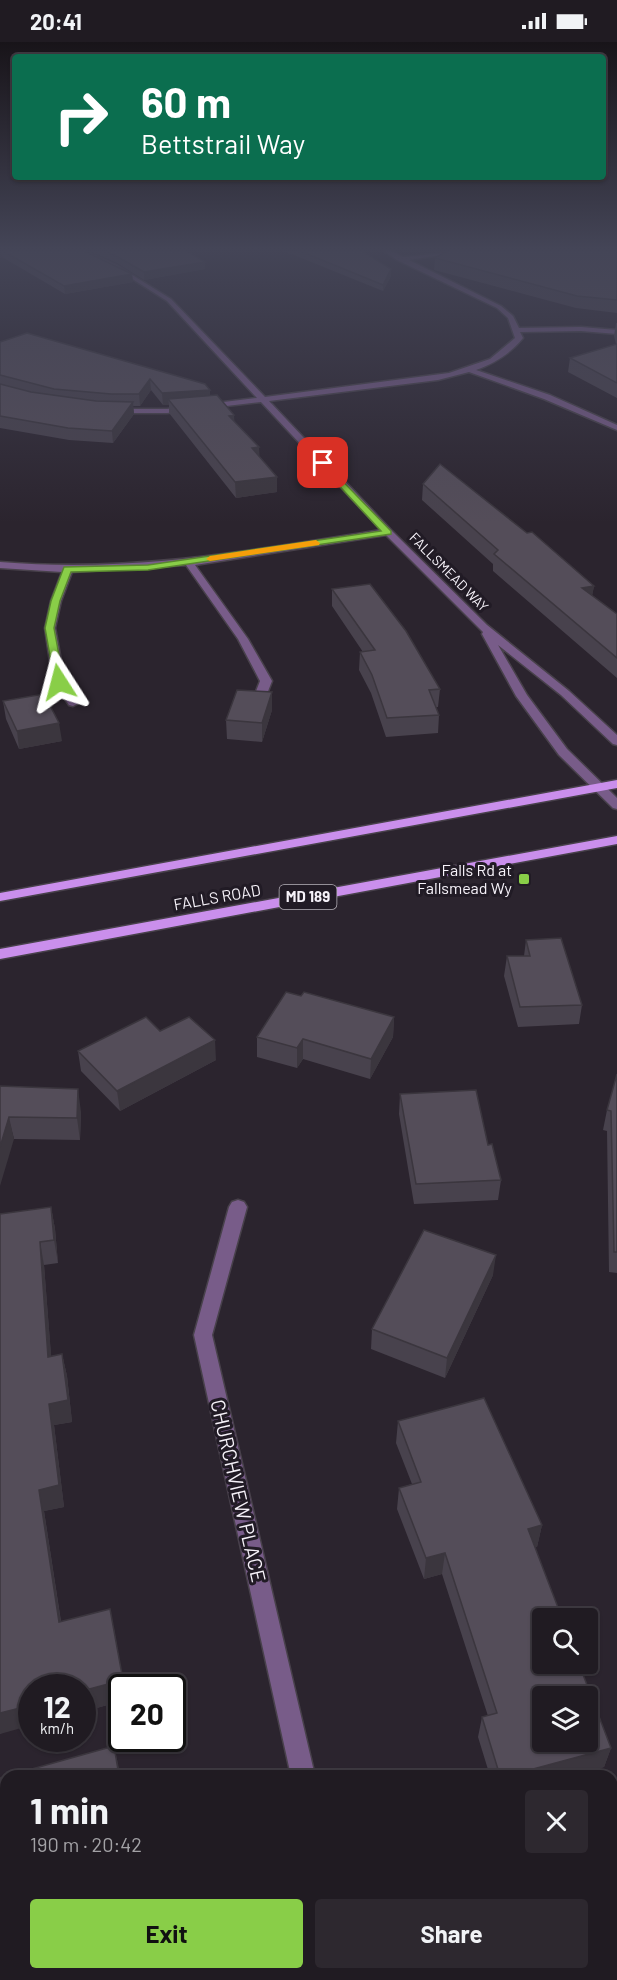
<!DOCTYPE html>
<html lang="en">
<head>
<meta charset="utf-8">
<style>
  body { margin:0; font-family:Barlow,sans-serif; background:#2d282f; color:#f1f3f6; height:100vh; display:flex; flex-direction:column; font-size:22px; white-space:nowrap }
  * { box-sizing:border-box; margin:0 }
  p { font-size:20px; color:#a2a1a5 }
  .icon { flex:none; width:33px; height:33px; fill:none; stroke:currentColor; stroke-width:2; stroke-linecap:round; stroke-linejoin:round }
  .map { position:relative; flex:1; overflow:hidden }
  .drawer { position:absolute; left:0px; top:1728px; width:618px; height:210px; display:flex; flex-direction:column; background:#201b22; border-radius:18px 18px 0 0; box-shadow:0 2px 4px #0004,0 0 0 2px #3d3940 }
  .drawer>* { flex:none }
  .top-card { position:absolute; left:12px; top:12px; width:594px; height:126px; border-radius:6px; box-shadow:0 2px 4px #0004,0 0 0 2px #3d3940; background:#0b6e4f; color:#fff; overflow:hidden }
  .controls { position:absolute; left:532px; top:1566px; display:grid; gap:12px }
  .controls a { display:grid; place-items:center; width:66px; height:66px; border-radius:6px; background:#201b22; box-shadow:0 2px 4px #0004,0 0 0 2px #3d3940; font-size:30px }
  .speed { position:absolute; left:18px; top:1632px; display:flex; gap:12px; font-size:30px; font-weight:700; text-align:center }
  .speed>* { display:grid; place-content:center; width:78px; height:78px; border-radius:50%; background:#201b22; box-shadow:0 2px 4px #0004,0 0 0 2px #3d3940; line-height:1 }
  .speed small { font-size:15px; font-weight:400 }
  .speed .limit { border:3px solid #111; border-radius:9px; background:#fff; color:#111 }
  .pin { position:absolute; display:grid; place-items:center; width:51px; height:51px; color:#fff; margin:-26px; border-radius:12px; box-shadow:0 3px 9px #0006 }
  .me { position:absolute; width:66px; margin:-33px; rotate:351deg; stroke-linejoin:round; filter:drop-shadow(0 0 4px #0008) }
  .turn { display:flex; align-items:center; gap:21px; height:126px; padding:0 30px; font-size:27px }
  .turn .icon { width:78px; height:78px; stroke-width:2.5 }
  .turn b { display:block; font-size:42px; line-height:51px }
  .round { display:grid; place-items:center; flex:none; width:63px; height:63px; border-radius:6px; background:#2d282f }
  .overview { display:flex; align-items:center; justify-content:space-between; height:102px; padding:0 30px }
  h1 { font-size:36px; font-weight:700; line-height:45px }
  .cta { display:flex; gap:12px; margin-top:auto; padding:12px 30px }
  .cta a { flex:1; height:69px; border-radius:6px; background:#89ce48; color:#111; font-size:24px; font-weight:700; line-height:69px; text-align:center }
  .cta a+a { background:#2d282f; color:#f1f3f6 }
  .status { display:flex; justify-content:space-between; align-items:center; height:42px; padding:0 30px; background:#201b22; direction:ltr }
  .status svg { height:16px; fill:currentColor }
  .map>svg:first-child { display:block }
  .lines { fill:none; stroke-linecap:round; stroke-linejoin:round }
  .minor-casing { stroke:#48414b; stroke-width:3 }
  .major-casing { stroke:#48414b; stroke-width:3 }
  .minor { fill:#785c89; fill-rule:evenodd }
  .major { fill:#ca8fec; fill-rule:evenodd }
  .wall { fill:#48424d }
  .shaded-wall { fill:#3b363e }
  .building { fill:#544d59; stroke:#3b363e; stroke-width:1.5; fill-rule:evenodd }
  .route { fill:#89ce48; stroke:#59862f; stroke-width:1.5 }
  .slow { fill:#f59e0b }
  .poi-dot { fill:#89ce48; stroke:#211b25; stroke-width:2 }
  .labels { text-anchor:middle; stroke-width:6; stroke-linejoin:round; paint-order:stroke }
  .far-street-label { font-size:14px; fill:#f7f3fa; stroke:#211b25 }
  .shield { fill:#211b25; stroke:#b7b2ba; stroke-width:1.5 }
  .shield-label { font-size:15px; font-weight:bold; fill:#f7f3fa }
  .poi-label { font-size:16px; fill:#f7f3fa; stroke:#211b25; text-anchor:end }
  .street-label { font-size:16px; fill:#f7f3fa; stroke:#211b25 }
  .near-street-label { font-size:20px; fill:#f7f3fa; stroke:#211b25 }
</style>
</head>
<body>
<div class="status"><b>20:41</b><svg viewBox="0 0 49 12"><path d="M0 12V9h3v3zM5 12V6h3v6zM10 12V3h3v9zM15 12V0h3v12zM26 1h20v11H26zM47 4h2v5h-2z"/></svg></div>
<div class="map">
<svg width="617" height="1938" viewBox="0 0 617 1938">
  <rect width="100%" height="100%" fill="#2b242e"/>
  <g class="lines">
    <!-- minor casing -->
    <g class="minor-casing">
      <path id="minor" d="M74,209H84L116,223L171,257L265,355L449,331L490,317L515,296L508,276L497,266L397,218L384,209H392L403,215L466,209L409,218L501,264L513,274L519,286L581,285L617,288V292L581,289L520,290L523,296C510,312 495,321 476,328L550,353L617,383V388L544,357L469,330L438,338L269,359L391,488L487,583L569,649L617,693V703L613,702L561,653L498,603L527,653L567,707L617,756V767L613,766L559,713L516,654L482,592L483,590L386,493L195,523L248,597L272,639L265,657L259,660L253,657L260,639L238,597L186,523L72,530L61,559L55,586L65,640L79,661L73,664L69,663L53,640L45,586L51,559L62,530L0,526V520C133,531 250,509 381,488L261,360L167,371H111V367H167L257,356L167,259L123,231Z
        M238,1158L244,1160L247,1165L212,1293L315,1734H291L194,1293L229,1165L232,1160Z
        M334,1932H360L361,1938H335Z"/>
    </g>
    <!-- major casing -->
    <g class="major-casing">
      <path id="major" d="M617,738V746L0,859V851Z
        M617,794V802L0,917V907Z"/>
    </g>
    <!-- minor -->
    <use href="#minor" class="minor"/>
    <!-- major -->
    <use href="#major" class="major"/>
  </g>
  <!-- wall -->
  <path class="wall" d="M0,209H84L132,232L133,240L65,252L2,215Z
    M90,209H187L205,227L144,238L117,221Z
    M284,209H362L391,227V234L383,249Z
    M617,209V271L576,266L434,228L435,216Z
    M616,281H617V356L568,330L570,316L616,302L614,294Z
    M0,300L210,348V354L234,373V380L259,405V414L277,435V450L236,456L169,371V363H163L151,348L140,364H133L134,372L113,401L69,398L0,386Z
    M423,442L594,544L592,553L617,572V636L493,529V522L422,458Z
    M332,547L440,647L438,665H436L439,673L438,691L386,695L371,651L359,628L360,610H363L332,564Z
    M3,659L62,699L19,707L6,677Z
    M272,668L262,700L227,697L226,678Z
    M526,898L582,963L579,982L518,985L504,934L507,914H524Z
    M301,954L394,975L393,995L370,1037L303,1017L297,1026L257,1015V995Z
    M160,989L216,1018L120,1069L81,1029L78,1009Z
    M617,1032V1231L609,1230L607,1089L603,1088L607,1068Z
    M0,1044L81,1070L80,1098L14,1097Z
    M400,1052L488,1103L501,1138L498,1158L414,1162L399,1072Z
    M51,1165L55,1187L58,1221L44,1223L51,1314L62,1312L67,1334L72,1380L54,1383L64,1465L44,1469L61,1579L114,1587L124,1646H122V1659L82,1670V1646L0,1692V1172Z
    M493,1233L445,1336L371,1307L372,1287Z
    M398,1379L542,1483L537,1505H534L611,1706L604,1725L572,1734H490L478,1695L482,1675L488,1674L442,1532L424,1537L397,1467L399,1446L412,1442L396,1401Z
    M550,1932H612L617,1938H552Z"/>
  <!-- shaded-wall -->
  <path class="shaded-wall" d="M0,209H2V215L0,216Z
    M205,220V227L144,238V230Z
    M391,227V234L383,249V243Z
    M132,232L133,240L65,252L64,244Z
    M150,337L151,348L140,364L139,352Z
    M210,348V360L168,357L169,363H163L162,351Z
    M133,360L134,372L113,401L112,389Z
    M234,373L235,388L229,374Z
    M259,405L260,421L252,406Z
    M277,435V450L236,456L235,440Z
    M594,544L591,561L582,546Z
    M272,650V668L262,700V681Z
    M59,681L62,699L19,707L17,689Z
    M394,975L393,995L370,1037L371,1017Z
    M303,997V1017L297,1026V1006Z
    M215,998L216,1018L120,1069L117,1049Z
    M78,1047L81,1070L80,1098L77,1076Z
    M9,1075L14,1097L0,1144V1105Z
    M51,1165L55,1187L58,1221L54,1198Z
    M40,1200L44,1223L53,1337L48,1315Z
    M496,1213L493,1233L445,1336L447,1316Z
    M62,1312L67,1334L72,1380L54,1383L64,1465L44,1469L64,1600L59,1580L39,1448L49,1362Z
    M542,1483L537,1505L523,1509L528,1487Z
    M445,1511L442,1532L424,1537L426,1516Z
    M114,1587L124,1646H122V1659L82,1670V1649Z
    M32,1663V1683L0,1692V1671Z
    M114,1704L119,1726L120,1734H119Z
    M611,1706L604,1725L572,1734H507Z
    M42,1932H110L90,1938H21Z"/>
  <!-- building -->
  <path class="building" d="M3,209H84L132,232L64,244Z
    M106,209H187L205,220L144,230L116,214Z
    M300,209H362L391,227L383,243Z
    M447,209H617V258L577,254L435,216Z
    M27,291L205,342L210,348L162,351L150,337L139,352H111L54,347L0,333V300Z
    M617,302V341L570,316Z
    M0,342L31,350L96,359L133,360L112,389L68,386L0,374Z
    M217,353L234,373L229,374L259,405L252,406L277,435L235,440L168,357Z
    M440,422L527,491L532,490L594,544L582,546L617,572V616L494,512L498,508L423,442Z
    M370,542L406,589L440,647L429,648L439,673L387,676L372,633L360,610L375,608L332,547Z
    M237,648L272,650L262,681L226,678Z
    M44,652L59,681L17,689L3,659Z
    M561,896L582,963L520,965L507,914H530L526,898Z
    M286,950L301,954L304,950L394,975L371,1017L303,997L297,1006L257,995Z
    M146,975L160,989L189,975L215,998L117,1049L78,1009Z
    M617,1032V1210H614L611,1069L607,1068Z
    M0,1044L78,1047L77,1076L9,1075L0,1105Z
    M476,1048L488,1103L492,1102L501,1138L416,1142L400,1052Z
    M51,1165L54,1198L40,1200L48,1315L62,1312L68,1358L49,1362L59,1443L39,1448L59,1580L110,1567L123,1638L82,1649V1646H32V1663L0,1671V1172Z
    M424,1188L496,1213L447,1316L372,1287Z
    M484,1356L542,1483L528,1487L562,1576H543V1622H579L611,1706L507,1734H500L482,1675L497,1671L445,1511L426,1516L399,1446L421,1440L398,1379ZM543,1654H588V1700H543Z
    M114,1704L119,1734H7Z
    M6,1734V1797L0,1740V1736Z
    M617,1784V1938H561L559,1932H612V1785Z
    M20,1932H42L21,1938Z"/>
  <!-- sky -->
  <linearGradient id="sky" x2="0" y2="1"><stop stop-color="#181419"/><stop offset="0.43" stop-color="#444557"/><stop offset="1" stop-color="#444557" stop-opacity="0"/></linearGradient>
  <rect width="617" height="481" fill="url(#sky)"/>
  <!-- route -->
  <path class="route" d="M323,419L391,489V492L148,528L71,530L60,559L54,586L64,640L55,642L45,586L51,559L64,525L148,523L381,489L320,423V420Z"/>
  <!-- slow -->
  <path class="slow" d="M316,498L320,501L319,503L210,519L206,517L210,514Z"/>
  <!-- markers -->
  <rect class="poi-dot" x="518" y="831" width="12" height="12" rx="3"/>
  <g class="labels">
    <!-- far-street labels -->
    <g class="far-street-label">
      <text transform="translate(449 530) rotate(45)" y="5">FALLSMEAD WAY</text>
    </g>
    <!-- shield labels -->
    <rect class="shield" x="279.5" y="843" width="57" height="24" rx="4.5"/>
    <g class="shield-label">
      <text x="308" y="860">MD 189</text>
    </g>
    <!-- poi labels -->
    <g class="poi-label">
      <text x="512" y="834">Falls Rd at<tspan x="512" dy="18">Fallsmead Wy</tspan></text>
    </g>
    <!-- street labels -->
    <g class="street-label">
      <text transform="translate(217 855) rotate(-10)" y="6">FALLS ROAD</text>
    </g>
    <!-- near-street labels -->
    <g class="near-street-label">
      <text transform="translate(238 1449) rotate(77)" y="7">CHURCHVIEW PLACE</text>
    </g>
  </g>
</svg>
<div class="controls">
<a><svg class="icon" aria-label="search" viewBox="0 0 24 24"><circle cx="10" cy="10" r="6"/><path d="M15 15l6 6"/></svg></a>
<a><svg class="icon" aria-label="layers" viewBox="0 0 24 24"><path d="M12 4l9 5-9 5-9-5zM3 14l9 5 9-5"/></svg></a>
</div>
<div class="speed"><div>12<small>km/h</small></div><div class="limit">20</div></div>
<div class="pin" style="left:323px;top:421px;background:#d93025"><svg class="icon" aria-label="arrive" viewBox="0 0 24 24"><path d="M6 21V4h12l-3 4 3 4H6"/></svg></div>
<svg class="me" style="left:59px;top:640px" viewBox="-20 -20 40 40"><path d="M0-17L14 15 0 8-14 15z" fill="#89ce48" stroke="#fff" stroke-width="4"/></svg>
<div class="top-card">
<div class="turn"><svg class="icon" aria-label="right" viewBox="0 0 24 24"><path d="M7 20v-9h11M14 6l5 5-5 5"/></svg><div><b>60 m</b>Bettstrail Way</div></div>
</div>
<section class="drawer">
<div class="overview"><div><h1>1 min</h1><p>190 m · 20:42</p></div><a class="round"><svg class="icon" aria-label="close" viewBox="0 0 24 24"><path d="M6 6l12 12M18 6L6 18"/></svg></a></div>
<div class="cta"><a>Exit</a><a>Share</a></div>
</section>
</div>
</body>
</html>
